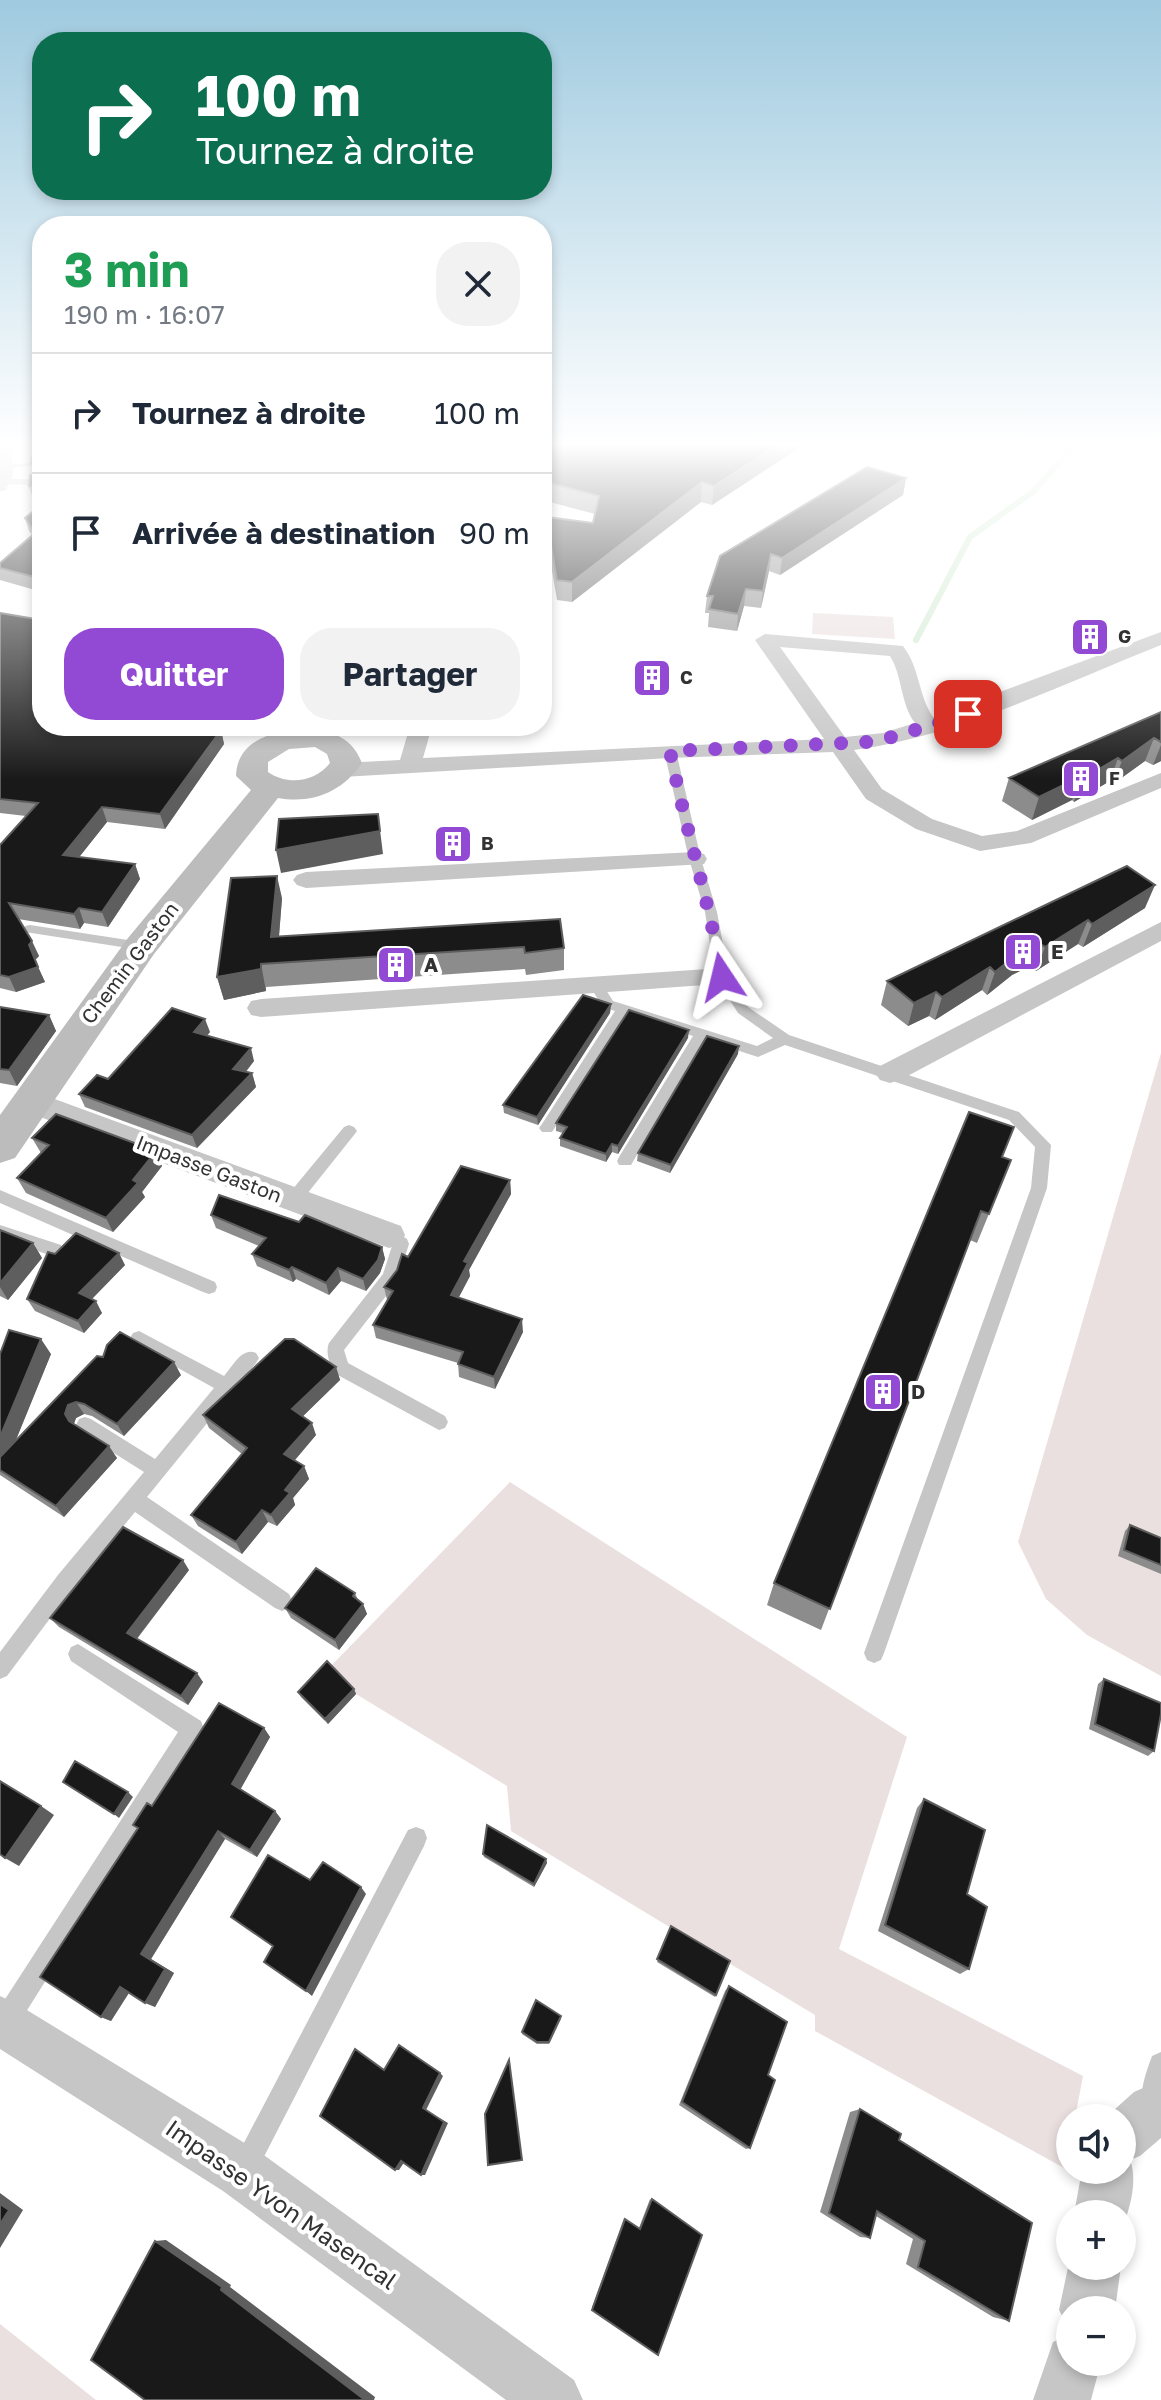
<!DOCTYPE html>
<html lang="fr">
<head>
<meta charset="utf-8">
<style>
  body { margin:0; font-family:"Golos Text",sans-serif; background:#f2f2f3; color:#1f2937; height:100vh; display:flex; flex-direction:column; font-size:30px; white-space:nowrap }
  * { box-sizing:border-box; margin:0 }
  p { font-size:26px; color:#747a83 }
  .icon { flex:none; width:44px; height:44px; fill:none; stroke:currentColor; stroke-width:2; stroke-linecap:round; stroke-linejoin:round }
  .map { position:relative; flex:1; overflow:hidden }
  .sheet { position:absolute; left:32px; top:216px; width:520px; height:520px; display:flex; flex-direction:column; background:#fff; border-radius:32px; box-shadow:0 4px 12px #0003 }
  .sheet>* { flex:none }
  .top-card { position:absolute; left:32px; top:32px; width:520px; height:168px; border-radius:32px; box-shadow:0 4px 12px #0003; background:#0b6e4f; color:#fff; overflow:hidden }
  .controls { position:absolute; left:1056px; top:2104px; display:grid; gap:16px }
  .controls a { display:grid; place-items:center; width:80px; height:80px; border-radius:50%; background:#fff; box-shadow:0 4px 12px #0003; font-size:40px }
  .pin { position:absolute; display:grid; place-items:center; width:68px; height:68px; color:#fff; margin:-34px; border-radius:16px; box-shadow:0 4px 12px #0006 }
  .me { position:absolute; width:88px; margin:-44px; rotate:350deg; stroke-linejoin:round; filter:drop-shadow(0 0 6px #0008) }
  .turn { display:flex; align-items:center; gap:28px; height:168px; padding:0 32px; font-size:36px }
  .turn .icon { width:104px; height:104px; stroke-width:2.5 }
  .turn b { display:block; font-size:56px; line-height:68px }
  .round { display:grid; place-items:center; flex:none; width:84px; height:84px; border-radius:32px; background:#f2f2f3 }
  .summary { display:flex; align-items:center; justify-content:space-between; height:136px; padding:0 32px }
  h1 { font-size:48px; font-weight:700; line-height:60px; color:#1e9e55 }
  .cta { display:flex; gap:16px; margin-top:auto; padding:16px 32px }
  .cta a { flex:1; height:92px; border-radius:32px; background:#9249d3; color:#fff; font-size:32px; font-weight:700; line-height:92px; text-align:center }
  .cta a+a { background:#f2f2f3; color:#1f2937 }
  ul { padding:0; list-style:none }
  li { display:flex; align-items:center; gap:24px; height:120px; padding:0 32px; border-top:2px solid #e0e1e3 }
  li div { flex:1 }
  li b { display:block; font-size:30px }
  li em { font-style:normal }
  .map>svg:first-child { display:block }
  .green { fill:#eae0df }
  .lines { fill:none; stroke-linecap:round; stroke-linejoin:round }
  .stream { stroke:#d1ead1; stroke-width:6 }
  .lane { fill:#c6c6c6; fill-rule:evenodd }
  .street { fill:#c6c6c6; fill-rule:evenodd }
  .secondary { fill:#bcbcbc; fill-rule:evenodd }
  .wall { fill:#8c8c8c }
  .shaded-wall { fill:#5e5e5e }
  .building { fill:#191919; stroke:#5e5e5e; stroke-width:2 }
  .route { stroke:#9249d3; stroke-width:14; stroke-dasharray:0 25.2 }
  .labels { text-anchor:middle; stroke-width:8; stroke-linejoin:round; paint-order:stroke }
  .far-poi-label { font-size:18px; font-weight:bold; fill:#323232; stroke:#fff; text-anchor:start }
  .poi-label { font-size:20px; font-weight:bold; fill:#323232; stroke:#fff; text-anchor:start }
  .street-label { font-size:20px; fill:#323232; stroke:#fff }
  .near-street-label { font-size:24px; fill:#323232; stroke:#fff }
</style>
</head>
<body>
<div class="map">
<svg width="1161" height="2400" viewBox="0 0 1161 2400">
  <rect width="100%" height="100%" fill="#fff"/>
  <!-- green -->
  <path class="green" d="M813,613L893,617L895,639L812,634Z
    M1161,1053V1676L1087,1635L1046,1599L1018,1542Z
    M510,1482L907,1737L839,1949L1083,2076L1075,2118H1070V2141L1064,2168L815,2031V2015L511,1831L507,1786L356,1694L330,1667Z
    M0,2324L96,2400H0Z"/>
  <g class="lines">
    <!-- stream -->
    <path class="stream" d="M916,640L970,537L1034,491L1075,444"/>
    <!-- lane -->
    <path class="lane" d="M42,461V465L5,468L1,466Z
      M42,479V485L0,484L2,479Z
      M670,748L676,751L701,859L717,912L729,977L748,1007L789,1035L1019,1112L1051,1145L1047,1188L884,1653L881,1660L874,1663L867,1660L864,1653L1031,1188L1035,1147L1009,1120L785,1045L758,1057L705,1040L631,1165H619L617,1161L619,1157L693,1036L627,1015L552,1132H542L539,1128L542,1124L615,1011L603,1007L589,985L591,982H601L613,1001L757,1046L773,1038L738,1013L715,977L705,912L689,859L664,751Z
      M30,925L141,942L148,946L141,950L25,932V926Z
      M349,1125L354,1127L357,1131L354,1135L299,1204H287L285,1200L287,1196L344,1127Z
      M0,1190L215,1282L217,1287L215,1292L209,1294L203,1292L0,1203Z
      M0,1225L61,1245L63,1250L61,1255L55,1257L0,1238Z
      M389,1228L407,1239L409,1244L397,1282L344,1350L348,1363L445,1416L448,1422L445,1428L439,1430L334,1373C330,1365 325,1352 329,1343L383,1274L392,1246L381,1235L383,1230Z
      M139,1331L224,1376C233,1366 242,1347 256,1353L259,1358L256,1363L147,1497L289,1594L292,1601L289,1608L282,1611L275,1608L135,1512L72,1589L7,1676L0,1679V1652L58,1575L144,1472L79,1431L76,1425L79,1419L85,1417L91,1419L155,1459L214,1388L133,1343L130,1338L133,1333Z
      M78,1644L201,1721L204,1729L14,2031L5,2034L0,2032V2007L178,1732L71,1661L68,1654L71,1647Z
      M416,1827L424,1830L427,1838L424,1846L254,2176L245,2180L236,2176L232,2167L236,2158L408,1830Z
      M1161,2052V2113L1153,2117L1144,2113C1137,2097 1146,2072 1152,2056Z"/>
    <!-- street -->
    <path class="street" d="M0,444H11L13,475L6,490L0,491Z
      M1161,632V645C1062,684 960,736 854,750L882,789L932,819L982,836L1017,831L1161,773V788L1031,843L980,851L916,829L866,799L833,752L670,758L342,777L334,775L331,770L334,765L342,763L400,760L410,726H432L423,758L824,739L755,640L765,634L903,646C920,668 918,695 933,717ZM780,647L890,656C903,677 900,703 915,723L883,733L845,737Z
      M695,852L704,854L707,859L704,864L306,888L297,885L293,880L297,875L306,872Z
      M1161,922V941L900,1080L890,1083L880,1080L875,1073L880,1066Z
      M722,968L732,971L736,977L732,983L261,1017L251,1015L247,1008L251,1001L261,999Z
      M30,1090L401,1226L405,1235L401,1244L389,1248L19,1109L15,1101L19,1093Z
      M0,1996L17,2004L261,2153L574,2380L583,2400H506L223,2191L0,2049Z
      M1152,2084L1161,2086V2138L1140,2156L1130,2160C1138,2180 1130,2209 1122,2228V2214H1074L1082,2170H1122V2118H1105L1134,2092Z
      M1070,2258V2266H1121L1115,2310H1070V2331L1059,2310Z
      M1070,2335V2362H1101L1091,2400H1033L1053,2342Z"/>
    <!-- secondary -->
    <path class="secondary" d="M309,728C335,732 352,738 362,763C342,792 313,804 278,798L154,954L15,1158L0,1163V1115L128,938L251,790L236,776C237,738 277,730 309,728ZM315,747L327,754L330,763C315,782 288,786 268,772V762L289,749Z"/>
  </g>
  <!-- wall -->
  <path class="wall" d="M42,444V503L41,500L33,499L29,486L34,474L31,463L36,454L33,446Z
    M542,444H805L712,505L701,502L572,602L557,600L546,536V517L593,523L595,514L542,500Z
    M906,478L903,495L780,575L769,571L761,608L744,606L737,631L708,627L709,613H705L707,596L720,556Z
    M42,504V592L0,580V563L32,535L29,531L25,518Z
    M0,613L221,730L224,744L165,829L107,822L79,857L135,864L140,879L108,927L84,923L80,929L18,919L39,956L35,960L45,982L16,992L0,988V845L26,816L0,813Z
    M1161,712V761L1153,765L1145,761L1113,784L1110,781L1074,802L1072,800L1032,820L1002,801L1009,778Z
    M1127,866L1145,908L1083,947L1078,944L1036,971L1030,966L1012,975L987,995L982,990L935,1020L929,1016L908,1026L881,1005L887,981Z
    M282,898L279,937L564,948V970L526,975L525,969L266,987V991L224,1000L217,977Z
    M611,1004L610,1013L538,1125L504,1113L503,1105Z
    M0,1007L49,1015L56,1031L17,1086L0,1083Z
    M210,1032L207,1036L254,1061L246,1072L252,1073L256,1087L197,1148L85,1107L79,1094Z
    M688,1038L618,1154L612,1152L606,1162L560,1146V1138L563,1133L556,1131V1123Z
    M738,1054L670,1173L637,1161L638,1153Z
    M32,1138L162,1166L142,1192L145,1197L113,1232L26,1193L17,1178L41,1153Z
    M1002,1157L1011,1160L977,1243L970,1240L821,1630L767,1605L774,1583Z
    M510,1180L511,1194L469,1270L470,1276L459,1297L523,1332L495,1389L459,1377L458,1363L376,1338L373,1325L387,1300L384,1287L408,1257Z
    M211,1215L299,1222L382,1247L385,1259L380,1273L366,1291L341,1281L329,1295L296,1279L293,1282L257,1266L252,1254L259,1246L216,1228Z
    M0,1230L33,1243L42,1258L8,1300L0,1296Z
    M55,1254L125,1265L92,1299L102,1313L84,1333L35,1311L27,1299Z
    M0,1354H51L15,1441L97,1356L181,1375L124,1436L92,1416L84,1414L76,1418L74,1424L117,1458L64,1517L0,1475Z
    M336,1367L340,1380L303,1416L316,1435L294,1461L304,1466L309,1479L293,1498L295,1505L277,1526L268,1522L242,1554L198,1526L191,1515L242,1454L209,1428L203,1415Z
    M1130,1525L1161,1538V1574L1118,1556L1125,1531Z
    M189,1570L137,1639L203,1682L188,1705L59,1627L50,1618Z
    M355,1593L358,1600L363,1604L367,1614L339,1650L291,1618L285,1608Z
    M1104,1679L1154,1751L1148,1756L1089,1729L1098,1684Z
    M354,1689L356,1694L328,1724L301,1697L298,1692Z
    M264,1728L270,1737L240,1789L275,1811L281,1819L257,1857L225,1839L151,1959L174,1973L155,2007L129,1993L111,2021L101,2017L152,1806Z
    M924,1799L967,1894L969,1969L960,1974L878,1931L917,1808Z
    M483,1854L546,1859L547,1863L534,1887L484,1857Z
    M671,1926L716,1995L715,1997L657,1962Z
    M729,1986L768,2075L750,2148L746,2149L679,2105L725,1991Z
    M561,2016V2019L549,2044H537L522,2034V2032Z
    M860,2109L899,2140L1009,2321L993,2317L906,2264L913,2239L876,2216L870,2238L860,2237L820,2212L850,2112Z
    M650,2199L702,2235L592,2310V2307L624,2218L639,2228Z"/>
  <!-- shaded-wall -->
  <path class="shaded-wall" d="M779,444H805L712,505L714,486Z
    M906,478L903,495L780,575L782,558Z
    M702,482L701,502L572,602V582Z
    M771,554L769,571L761,608L763,591Z
    M746,589L744,606L737,631L738,614Z
    M210,726H224L221,730L224,744L165,829L160,814Z
    M1154,738L1145,761L1113,784L1122,761Z
    M1161,745V761L1153,765Z
    M1118,758L1110,781L1074,802L1082,779Z
    M1080,777L1072,800L1032,820L1039,797Z
    M102,807L107,822L69,870L63,855Z
    M378,814L383,854L281,873L276,850Z
    M135,864L140,879L108,927L102,912Z
    M277,876L282,898L277,960L271,937Z
    M1155,885L1145,908L1083,947L1092,924Z
    M79,908L84,923L80,929L74,914Z
    M1088,920L1078,944L1036,971L1045,947Z
    M32,941L39,956L35,960L29,945Z
    M1038,942L1030,966L1012,975L987,995L995,972L1020,952Z
    M261,964L266,991L224,1000L217,977Z
    M38,967L45,982L16,992L9,977Z
    M990,967L982,990L935,1020L942,997Z
    M936,992L929,1016L908,1026L914,1003Z
    M611,1004L610,1013L538,1125L537,1117Z
    M49,1015L56,1031L17,1086L9,1070Z
    M205,1019L210,1032L198,1045L194,1032Z
    M689,1030L688,1038L618,1154V1146Z
    M739,1046L738,1054L670,1173L671,1165Z
    M251,1048L254,1061L237,1082L233,1069Z
    M252,1073L256,1087L197,1148L192,1135Z
    M612,1144V1152L606,1162V1154Z
    M156,1151L162,1166L142,1192L145,1197L113,1232L106,1218L133,1180Z
    M510,1180L511,1194L469,1270L470,1276L453,1308L451,1295L464,1261Z
    M33,1243L42,1258L8,1300L0,1287V1283Z
    M382,1247L385,1259L380,1273L366,1291L363,1279Z
    M119,1253L125,1265L86,1305L79,1293Z
    M292,1267L296,1279L293,1282L289,1270Z
    M338,1268L341,1281L329,1295L326,1283Z
    M96,1301L102,1313L84,1333L78,1321Z
    M522,1319L523,1332L495,1389L494,1377Z
    M41,1339L51,1354L3,1472L0,1470V1437Z
    M174,1362L181,1375L124,1436L117,1424Z
    M336,1367L340,1380L297,1422L292,1409Z
    M76,1402L84,1414L76,1418L73,1426L65,1414L68,1405Z
    M312,1423L316,1435L289,1467L284,1454Z
    M109,1446L117,1458L64,1517L56,1506Z
    M304,1466L309,1479L293,1498L295,1505L277,1526L271,1515L285,1490Z
    M262,1510L268,1522L242,1554L236,1542Z
    M183,1560L189,1570L134,1642L127,1633Z
    M363,1604L367,1614L339,1650L335,1640Z
    M197,1673L203,1682L188,1705L181,1696Z
    M354,1689L356,1694L328,1724L325,1719Z
    M264,1728L270,1737L239,1792L232,1784Z
    M128,1792L133,1797L119,1818L114,1814Z
    M41,1806L54,1815L19,1866L5,1858Z
    M275,1811L281,1819L257,1857L250,1850Z
    M218,1831L225,1839L151,1959L174,1973L155,2007L145,2003L141,1954Z
    M546,1859L547,1863L534,1887V1884Z
    M361,1887L366,1894L312,1996L306,1991Z
    M120,1987L130,1991L111,2021L101,2017Z
    M440,2073L443,2076L426,2110L448,2123L425,2175H421L423,2108Z
    M401,2161H405L399,2170H395Z
    M0,2193L23,2210L0,2248Z
    M166,2240L231,2285L230,2287L375,2397L374,2400H365L155,2241Z"/>
  <!-- building -->
  <path class="building" d="M33,444H42V487L29,486L30,475L41,472L40,464L31,463L32,456L41,452L40,446H33Z
    M542,444H779L714,486L702,482L572,582L557,580L546,517L593,523L599,496L542,481Z
    M867,467L906,478L782,558L771,554L763,591L746,589L738,614L709,609L713,596H707L720,556Z
    M42,504V579L0,568V563L35,533L25,518Z
    M0,613L42,620V726H210L208,729L221,730L160,814L102,807L63,855L135,864L102,912L79,908L74,914L9,903L32,941L29,945L38,967L9,977L0,975V845L38,803L0,799Z
    M1161,712V742L1154,738L1122,761L1118,758L1082,779L1080,777L1039,797L1009,778Z
    M378,814L380,831L276,850L279,819Z
    M1127,866L1155,885L1092,924L1088,920L1045,947L1038,942L1020,952L995,972L990,967L942,997L936,992L914,1003L887,981Z
    M277,876L271,937L560,919L564,948L525,953L524,947L261,964V969L217,977L231,878Z
    M583,995L611,1004L539,1114L537,1117L503,1105Z
    M0,1007L49,1015L9,1070L0,1069Z
    M172,1008L205,1019L194,1032L251,1048L233,1069L252,1073L192,1135L79,1094L97,1075L108,1079Z
    M629,1010L689,1030L618,1146L612,1144L606,1154L560,1138L567,1127L556,1123Z
    M707,1036L739,1046L671,1165L638,1153Z
    M969,1112L1014,1127L1002,1157L1011,1160L989,1214L981,1211L830,1609L774,1583Z
    M56,1114L156,1151L133,1180L138,1183L106,1218L17,1178L49,1145L32,1138Z
    M461,1166L510,1180L464,1261L468,1263L451,1295L522,1319L494,1377L458,1364L463,1352L373,1325L393,1291L384,1287L397,1270L402,1254L408,1257Z
    M219,1195L299,1222L305,1215L382,1247L378,1260L363,1279L338,1268L326,1283L292,1267L289,1270L252,1254L266,1238L211,1215Z
    M0,1230L33,1243L0,1283Z
    M76,1233L119,1253L79,1293L96,1301L78,1321L27,1299L48,1252L55,1254Z
    M9,1330L41,1339L0,1437V1354Z
    M120,1332L174,1362L117,1424L84,1404L76,1402L68,1405L65,1414L69,1421L109,1446L56,1506L0,1470V1457L97,1356L103,1357L107,1345Z
    M285,1339H294L336,1367L292,1409L312,1423L284,1454L304,1466L285,1490L290,1493L271,1515L262,1510L236,1542L191,1515L247,1448L203,1415Z
    M1130,1525L1161,1538V1565L1124,1550Z
    M123,1527L183,1560L127,1633L197,1673L181,1696L50,1618Z
    M316,1568L355,1593L353,1596L363,1604L335,1640L285,1608Z
    M327,1661L354,1689L325,1719L298,1692Z
    M1104,1679L1161,1703V1714L1154,1751L1095,1724Z
    M219,1703L264,1728L232,1784L275,1811L250,1850L218,1831L141,1954L165,1969L145,2003L120,1987L101,2017L40,1977L138,1828L133,1825L147,1803L152,1806Z
    M75,1761L128,1792L114,1814L63,1782Z
    M0,1781L41,1806L5,1858L0,1854Z
    M924,1799L985,1830L967,1894L987,1907L969,1969L885,1925Z
    M487,1825L546,1859L534,1884L483,1854Z
    M268,1855L310,1880L323,1862L361,1887L306,1991L264,1962L273,1946L231,1917Z
    M671,1926L730,1961L716,1995L657,1959Z
    M729,1986L787,2022L768,2075L775,2080L750,2148L682,2102Z
    M536,2000L561,2016L549,2042H537L522,2032Z
    M399,2045L440,2073L423,2108L444,2122L421,2175L401,2161L395,2170L320,2116L355,2049L384,2070Z
    M509,2060L522,2160L488,2165L485,2114Z
    M860,2109L901,2134L899,2140L1032,2223L1009,2321L918,2267L925,2241L877,2211L870,2238L829,2213Z
    M652,2199L702,2235L658,2355L592,2310L625,2219L640,2229Z
    M0,2204L9,2210L0,2224Z
    M155,2241L222,2287L221,2290L365,2400H145L91,2360Z"/>
  <!-- sky -->
  <linearGradient id="sky" x2="0" y2="1"><stop stop-color="#9fcadf"/><stop offset="0.57" stop-color="#fff"/><stop offset="1" stop-color="#fff" stop-opacity="0"/></linearGradient>
  <rect width="1161" height="780" fill="url(#sky)"/>
  <g class="lines">
    <!-- route -->
    <path class="route" d="M722,977C709,900 685,827 670,751L868,742L885,739L968,714"/>
  </g>
  <!-- icons -->
  <defs>
    <g id="building-square" transform="scale(2)"><rect x="-9" y="-9" width="18" height="18" rx="4" fill="#9249d3" stroke="#fff"/><path d="M-4-6H4V6H1V3H-1V6H-4ZM-2.5-4.3h1.7v1.8h-1.7ZM.8-4.3h1.7v1.8H.8ZM-2.5-1h1.7V.8h-1.7ZM.8-1h1.7V.8H.8Z" fill="#fff"/></g>
  </defs>
  <g fill-rule="evenodd">
    <use href="#building-square" x="1090" y="637"/>
    <use href="#building-square" x="652" y="678"/>
    <use href="#building-square" x="1081" y="779"/>
    <use href="#building-square" x="453" y="844"/>
    <use href="#building-square" x="1023" y="952"/>
    <use href="#building-square" x="396" y="965"/>
    <use href="#building-square" x="883" y="1392"/>
  </g>
  <g class="labels">
    <!-- far-poi labels -->
    <g class="far-poi-label">
      <text x="1118" y="643">G</text>
      <text x="680" y="684">C</text>
      <text x="1109" y="785">F</text>
      <text x="481" y="850">B</text>
    </g>
    <!-- poi labels -->
    <g class="poi-label">
      <text x="1051" y="959">E</text>
      <text x="424" y="972">A</text>
      <text x="911" y="1399">D</text>
    </g>
    <!-- street labels -->
    <g class="street-label">
      <text transform="translate(130 963) rotate(-53)" y="7">Chemin Gaston</text>
      <text transform="translate(209 1169) rotate(21)" y="7">Impasse Gaston</text>
    </g>
    <!-- near-street labels -->
    <g class="near-street-label">
      <text transform="translate(281 2205) rotate(35)" y="8">Impasse Yvon Masencal</text>
    </g>
  </g>
</svg>
<div class="controls">
<a><svg class="icon" aria-label="sound" viewBox="0 0 24 24"><path d="M4 9h4l5-4v14l-5-4H4zM17 9q2 3 0 6"/></svg></a>
<a>+</a>
<a>−</a>
</div>
<div class="pin" style="left:968px;top:714px;background:#d93025"><svg class="icon" aria-label="arrive" viewBox="0 0 24 24"><path d="M6 21V4h12l-3 4 3 4H6"/></svg></div>
<svg class="me" style="left:722px;top:977px" viewBox="-20 -20 40 40"><path d="M0-17L14 15 0 8-14 15z" fill="#9249d3" stroke="#fff" stroke-width="4"/></svg>
<div class="top-card">
<div class="turn"><svg class="icon" aria-label="right" viewBox="0 0 24 24"><path d="M7 20v-9h11M14 6l5 5-5 5"/></svg><div><b>100 m</b>Tournez à droite</div></div>
</div>
<section class="sheet">
<div class="summary"><div><h1>3 min</h1><p>190 m · 16:07</p></div><a class="round"><svg class="icon" aria-label="close" viewBox="0 0 24 24"><path d="M6 6l12 12M18 6L6 18"/></svg></a></div>
<ul>
<li><svg class="icon" aria-label="right" viewBox="0 0 24 24"><path d="M7 20v-9h11M14 6l5 5-5 5"/></svg><div><b>Tournez à droite</b></div><em>100 m</em></li>
<li><svg class="icon" aria-label="arrive" viewBox="0 0 24 24"><path d="M6 21V4h12l-3 4 3 4H6"/></svg><div><b>Arrivée à destination</b></div><em>90 m</em></li>
</ul>
<div class="cta"><a>Quitter</a><a>Partager</a></div>
</section>
</div>
</body>
</html>
